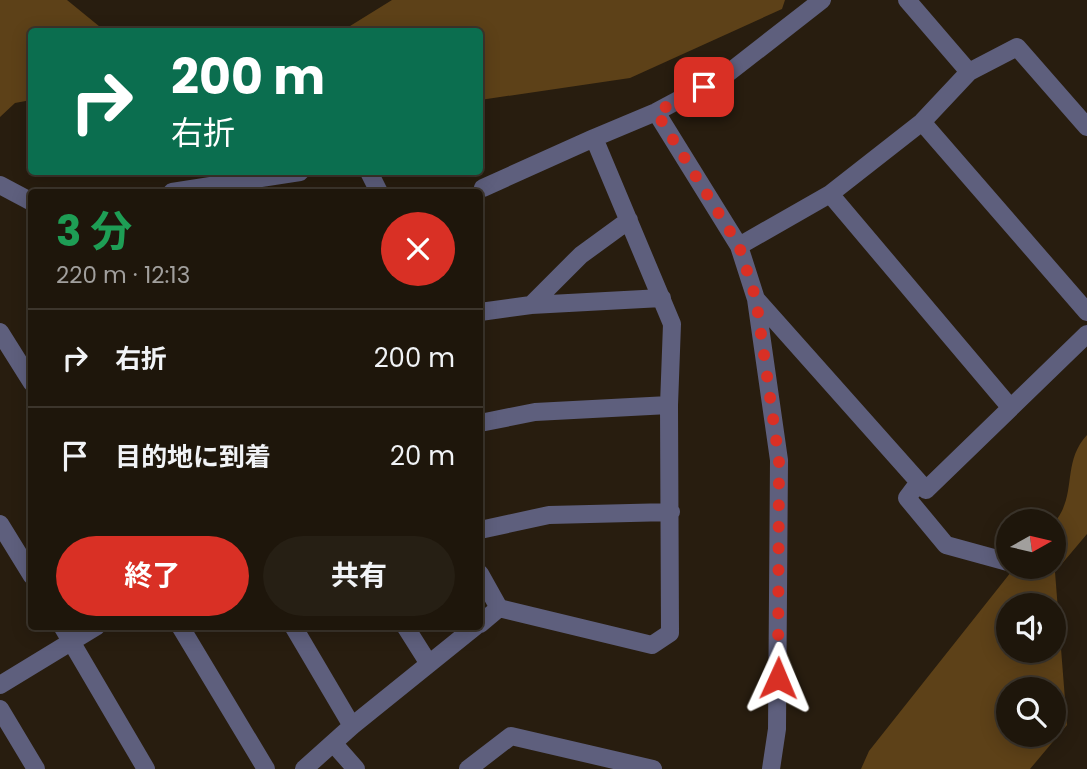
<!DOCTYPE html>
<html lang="ja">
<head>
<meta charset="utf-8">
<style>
  body { margin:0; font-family:Poppins,"Noto Sans JP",sans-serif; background:#261f14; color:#f1f3f6; height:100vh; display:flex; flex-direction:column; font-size:26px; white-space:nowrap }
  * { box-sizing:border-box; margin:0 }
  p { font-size:23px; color:#a19f9d }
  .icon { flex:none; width:38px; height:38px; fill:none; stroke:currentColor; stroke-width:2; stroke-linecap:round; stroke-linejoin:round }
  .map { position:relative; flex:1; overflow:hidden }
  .sheet { position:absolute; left:28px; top:189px; width:455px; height:441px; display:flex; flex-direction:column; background:#1e160b; border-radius:7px; box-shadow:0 4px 18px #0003,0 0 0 2px #3c352c }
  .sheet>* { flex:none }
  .banner { position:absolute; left:28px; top:28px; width:455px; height:147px; border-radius:7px; box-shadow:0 4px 18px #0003,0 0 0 2px #3c352c; background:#0b6e4f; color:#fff; overflow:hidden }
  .needle { width:46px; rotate:82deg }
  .tools { position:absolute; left:996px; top:509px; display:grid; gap:14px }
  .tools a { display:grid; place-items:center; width:70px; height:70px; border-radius:50%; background:#1e160b; box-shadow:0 4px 18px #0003,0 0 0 2px #3c352c; font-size:35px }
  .pin { position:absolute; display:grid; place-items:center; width:60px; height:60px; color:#fff; margin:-30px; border-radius:14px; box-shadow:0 4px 10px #0006 }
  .me { position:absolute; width:77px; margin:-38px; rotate:1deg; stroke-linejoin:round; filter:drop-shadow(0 0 5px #0008) }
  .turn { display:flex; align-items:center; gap:24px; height:147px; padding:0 28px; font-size:32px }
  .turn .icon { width:91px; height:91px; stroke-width:2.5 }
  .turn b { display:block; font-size:49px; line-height:60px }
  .round { display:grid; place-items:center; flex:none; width:74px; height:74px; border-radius:37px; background:#261f14 }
  .head { display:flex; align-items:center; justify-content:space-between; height:119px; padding:0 28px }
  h1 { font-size:42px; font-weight:700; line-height:52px; color:#1e9e55 }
  .button { display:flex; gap:14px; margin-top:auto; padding:14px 28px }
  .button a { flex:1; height:80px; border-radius:42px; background:#d93025; color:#fff; font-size:28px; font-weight:700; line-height:80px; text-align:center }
  .button a+a { background:#261f14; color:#f1f3f6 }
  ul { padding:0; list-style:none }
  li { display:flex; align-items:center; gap:21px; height:98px; padding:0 28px; border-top:2px solid #3c352c }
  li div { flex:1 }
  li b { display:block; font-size:26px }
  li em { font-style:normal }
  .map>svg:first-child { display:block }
  .green { fill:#5d4118; fill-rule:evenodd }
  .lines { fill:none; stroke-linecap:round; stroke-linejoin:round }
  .minor { stroke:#5e5f7d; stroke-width:18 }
  .route { stroke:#d93025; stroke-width:12; stroke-dasharray:0 21.6 }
</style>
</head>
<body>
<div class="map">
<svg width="1087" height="769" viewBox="0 0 1087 769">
  <rect width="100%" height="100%" fill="#281d0f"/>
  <!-- green -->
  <path class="green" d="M0,0H67L105,31L32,32L31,100L15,103L0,117Z
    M392,0H785L782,9L630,78L480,100V32L342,31Z
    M1087,435V534L1055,572L1067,725L1030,769H861L869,751L1015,567H1054V523C1078,495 1061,463 1087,435ZM1008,606H1054V651H1008ZM1008,690H1054V735H1008Z"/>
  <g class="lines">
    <!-- minor -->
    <path class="minor" d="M907,0L969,72
      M656,112L739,246
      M922,122L1087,312
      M369,172L379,192
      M0,185L32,202
      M483,188L594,138
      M172,192L300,172
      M830,194L1010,407
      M756,299L926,490L1087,334
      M531,305L581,255L629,220
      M480,312L531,305L662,298
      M0,332L32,383
      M480,423L535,412L669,405
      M919,482L907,498L946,545L1008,562
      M0,524L32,576
      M480,530L549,515L671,512
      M480,574L499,608
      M480,624L499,608L652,645L670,633L669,405L672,324L594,138L656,112L727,74L822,0
      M62,626L146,769
      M180,626L266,769
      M293,626L352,726
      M405,626L429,664
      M0,685L97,626
      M0,709L36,769
      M334,744L356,769
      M304,769L352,726L476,626
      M468,769L511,736L653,769
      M771,769L777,729L779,460L756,299L739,246L830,194L922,122L969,72L1017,47L1087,127"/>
  </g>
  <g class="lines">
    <!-- route -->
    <path class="route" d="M704,87L656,112L739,246L756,299L779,460L778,678"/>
  </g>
</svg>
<div class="tools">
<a><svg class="needle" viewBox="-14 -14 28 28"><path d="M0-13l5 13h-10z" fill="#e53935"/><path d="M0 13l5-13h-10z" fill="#a19f9d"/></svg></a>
<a><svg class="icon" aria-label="sound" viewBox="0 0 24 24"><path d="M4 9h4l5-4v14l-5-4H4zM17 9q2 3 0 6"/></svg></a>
<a><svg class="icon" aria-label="search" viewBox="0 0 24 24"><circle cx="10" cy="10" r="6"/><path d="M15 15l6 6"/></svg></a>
</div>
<div class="pin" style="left:704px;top:87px;background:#d93025"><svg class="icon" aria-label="arrive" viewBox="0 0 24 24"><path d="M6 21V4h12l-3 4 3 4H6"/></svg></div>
<svg class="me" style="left:778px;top:678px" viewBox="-20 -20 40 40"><path d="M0-17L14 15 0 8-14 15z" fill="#d93025" stroke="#fff" stroke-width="4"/></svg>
<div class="banner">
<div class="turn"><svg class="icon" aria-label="right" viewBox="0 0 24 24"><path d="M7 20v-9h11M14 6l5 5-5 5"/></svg><div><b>200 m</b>右折</div></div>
</div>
<section class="sheet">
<div class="head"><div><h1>3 分</h1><p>220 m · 12:13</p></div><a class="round" style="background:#d93025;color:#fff"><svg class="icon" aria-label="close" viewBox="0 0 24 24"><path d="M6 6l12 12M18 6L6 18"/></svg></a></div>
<ul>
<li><svg class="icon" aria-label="right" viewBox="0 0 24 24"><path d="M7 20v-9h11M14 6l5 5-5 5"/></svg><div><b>右折</b></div><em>200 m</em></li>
<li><svg class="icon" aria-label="arrive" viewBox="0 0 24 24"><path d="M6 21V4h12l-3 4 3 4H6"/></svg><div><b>目的地に到着</b></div><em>20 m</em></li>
</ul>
<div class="button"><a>終了</a><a>共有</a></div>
</section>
</div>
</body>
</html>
